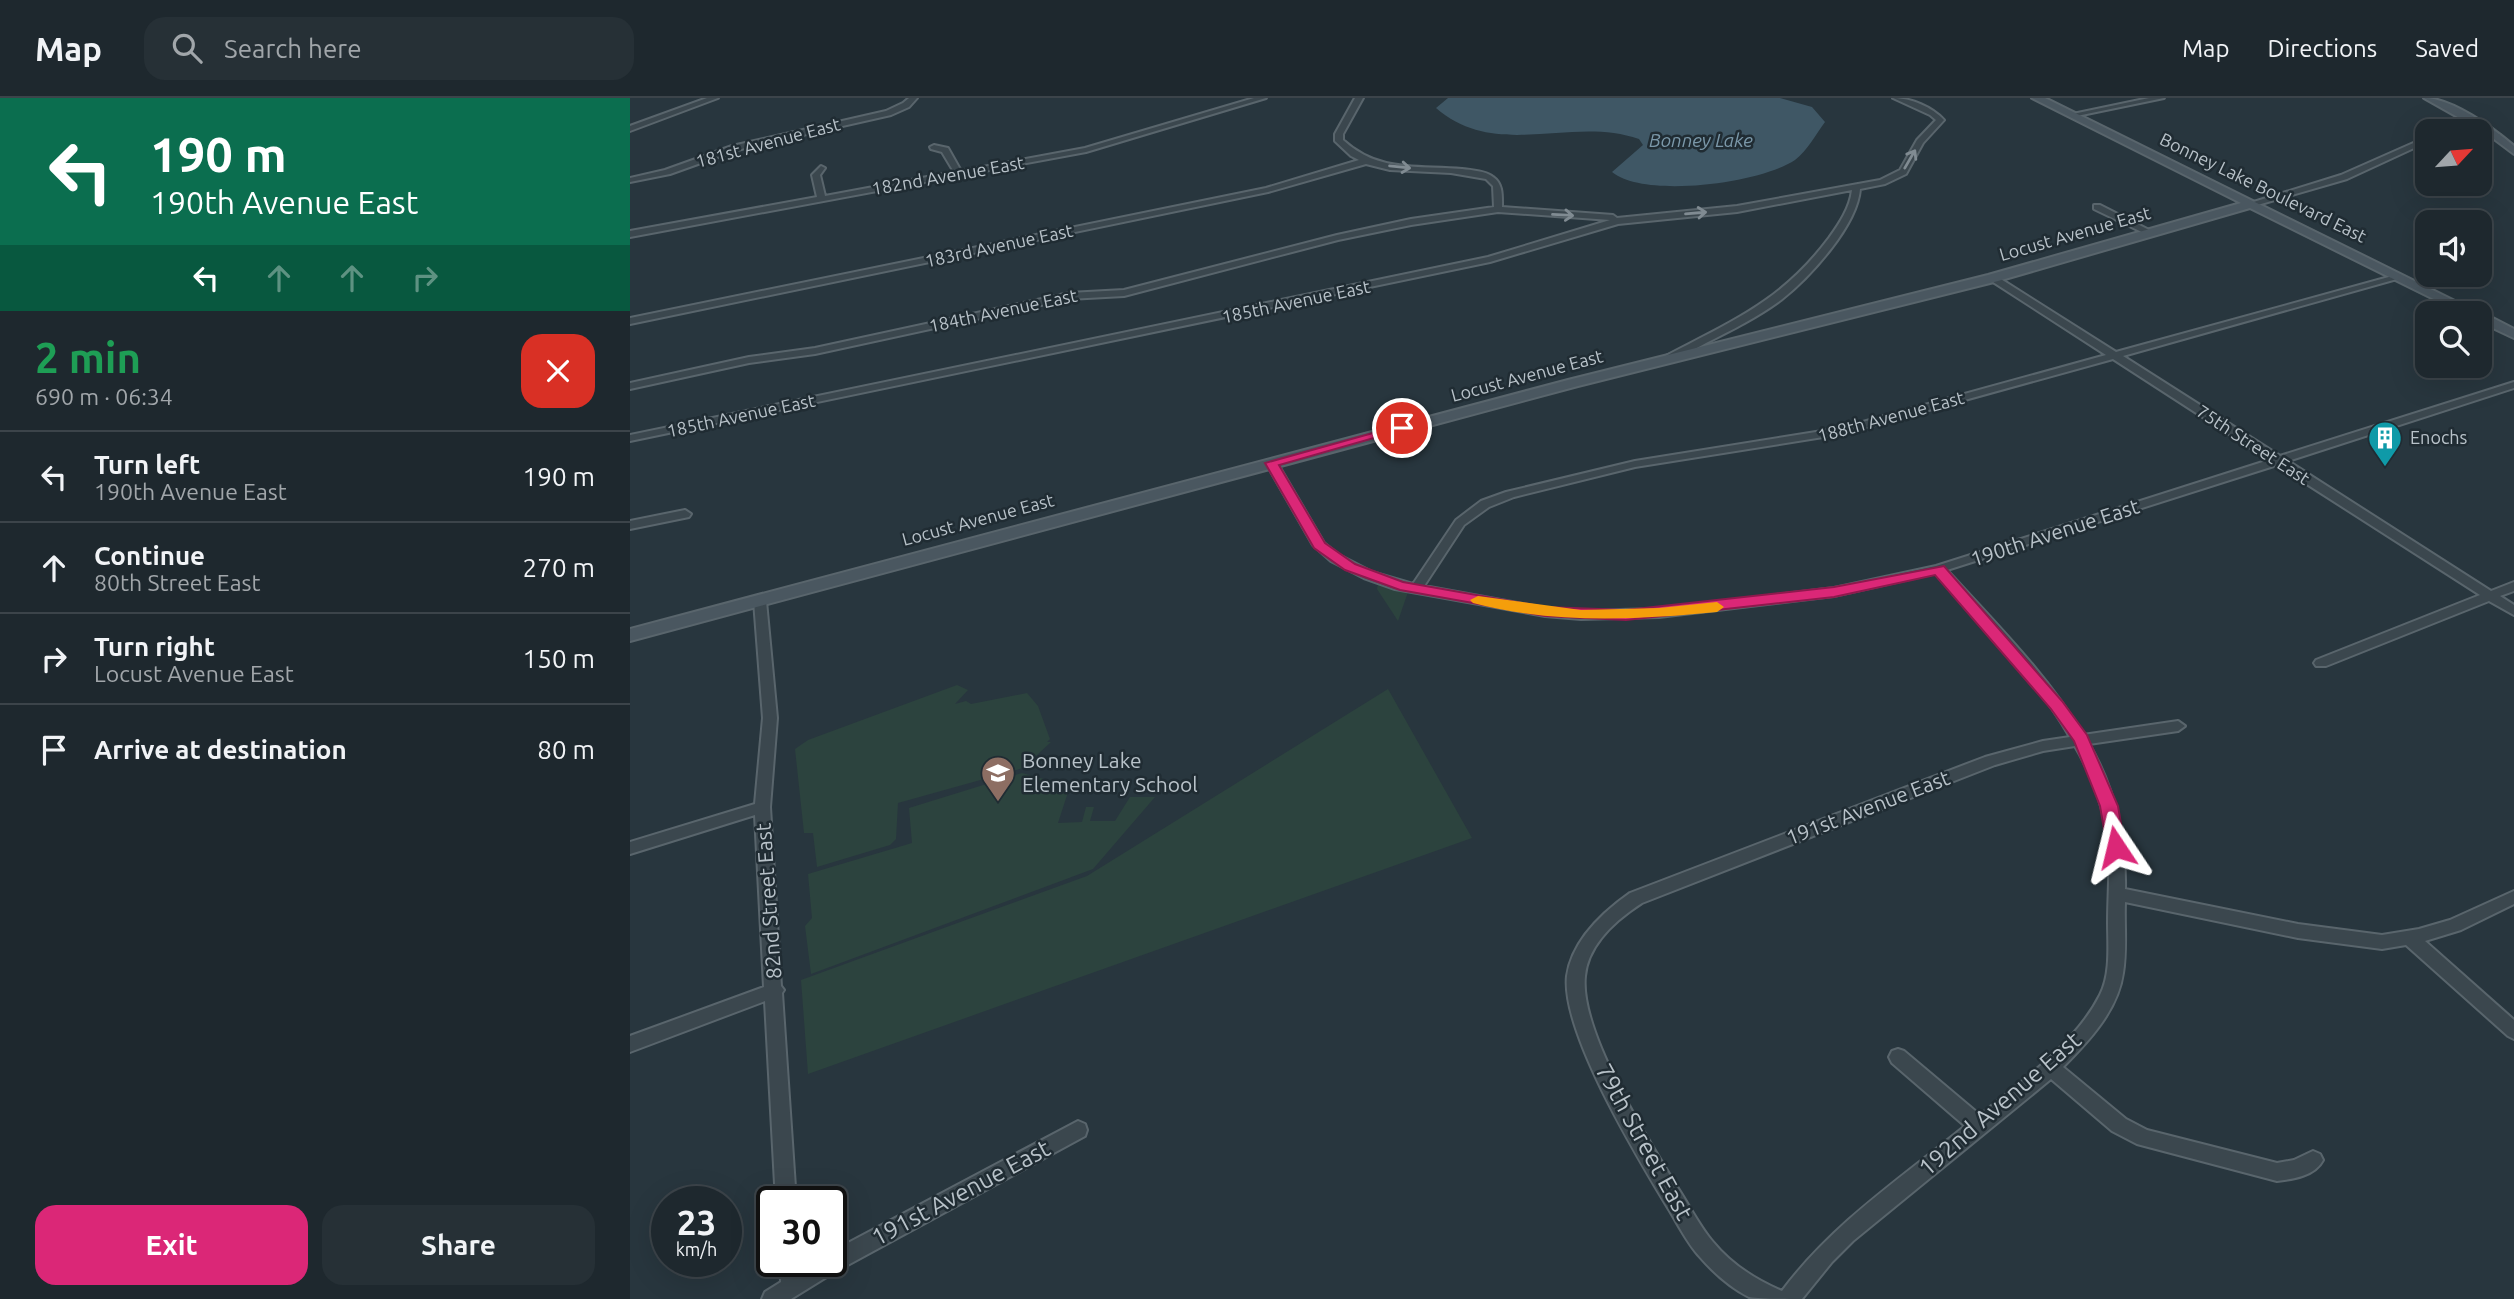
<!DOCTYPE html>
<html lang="en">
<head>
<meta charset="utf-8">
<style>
  body { margin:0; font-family:Ubuntu,sans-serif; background:#263036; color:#f1f3f6; height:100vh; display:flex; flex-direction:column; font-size:26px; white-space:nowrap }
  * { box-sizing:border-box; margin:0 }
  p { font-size:23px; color:#a1a6aa }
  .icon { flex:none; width:38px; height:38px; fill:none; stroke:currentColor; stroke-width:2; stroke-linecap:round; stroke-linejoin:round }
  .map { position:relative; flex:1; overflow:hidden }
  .details { display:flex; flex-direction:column; background:#1e282e; width:630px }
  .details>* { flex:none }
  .banner { background:#0b6e4f; color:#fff; overflow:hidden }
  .needle { width:46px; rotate:64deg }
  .buttons { position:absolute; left:1785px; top:21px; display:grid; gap:14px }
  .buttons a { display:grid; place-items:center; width:77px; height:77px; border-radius:14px; background:#1e282e; box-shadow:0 7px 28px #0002,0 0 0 2px #3c444a; font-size:35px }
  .speed { position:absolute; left:21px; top:1088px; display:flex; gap:14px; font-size:35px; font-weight:700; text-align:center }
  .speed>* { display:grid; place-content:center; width:91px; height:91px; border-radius:50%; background:#1e282e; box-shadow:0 7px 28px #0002,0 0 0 2px #3c444a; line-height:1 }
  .speed small { font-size:18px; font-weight:400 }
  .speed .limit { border:4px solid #111; border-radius:10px; background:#fff; color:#111 }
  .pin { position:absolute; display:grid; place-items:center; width:60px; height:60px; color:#fff; margin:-30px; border:4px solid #fff; border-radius:50%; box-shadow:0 2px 7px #0007 }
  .me { position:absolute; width:77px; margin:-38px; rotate:350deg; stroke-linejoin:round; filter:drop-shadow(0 0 5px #0008) }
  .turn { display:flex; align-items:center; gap:24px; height:147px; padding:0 35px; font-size:32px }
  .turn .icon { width:91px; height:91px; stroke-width:2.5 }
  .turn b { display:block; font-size:49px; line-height:60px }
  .lanes { display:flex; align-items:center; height:66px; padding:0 35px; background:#0003; justify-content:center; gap:35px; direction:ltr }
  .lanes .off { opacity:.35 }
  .round { display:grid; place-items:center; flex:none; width:74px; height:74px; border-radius:21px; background:#263036 }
  .overview { display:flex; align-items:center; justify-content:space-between; height:119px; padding:0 35px }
  h1 { font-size:42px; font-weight:600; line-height:52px; color:#1e9e55 }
  .cta { display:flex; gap:14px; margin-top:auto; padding:14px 35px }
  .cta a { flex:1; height:80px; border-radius:21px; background:#db2777; color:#fff; font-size:28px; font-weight:600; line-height:80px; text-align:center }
  .cta a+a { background:#263036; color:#f1f3f6 }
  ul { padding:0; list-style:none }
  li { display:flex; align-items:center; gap:21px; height:91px; padding:0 35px; border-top:2px solid #3c444a }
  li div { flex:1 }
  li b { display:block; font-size:26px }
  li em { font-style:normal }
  header { display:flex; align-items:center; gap:42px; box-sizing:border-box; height:98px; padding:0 35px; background:#1e282e; border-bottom:2px solid #3c444a }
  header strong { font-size:33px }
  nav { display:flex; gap:38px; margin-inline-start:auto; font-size:24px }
  .search { width:490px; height:63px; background:#263036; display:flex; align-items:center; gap:18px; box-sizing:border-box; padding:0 24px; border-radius:21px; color:#a1a6aa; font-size:26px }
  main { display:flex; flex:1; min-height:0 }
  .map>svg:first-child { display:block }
  .green { fill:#2c433e }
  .water { fill:#3f5765 }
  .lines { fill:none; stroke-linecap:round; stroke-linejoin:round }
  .street-casing { stroke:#59656c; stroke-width:4 }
  .secondary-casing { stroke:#59656c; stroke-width:4 }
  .street { fill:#3b474e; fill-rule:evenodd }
  .secondary { fill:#4a5760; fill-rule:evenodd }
  .oneway { stroke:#808b92 }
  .route { fill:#db2777; stroke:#8e194d; stroke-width:2 }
  .slow { fill:#f59e0b }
  .labels { text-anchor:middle; stroke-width:5; stroke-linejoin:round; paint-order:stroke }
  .far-street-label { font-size:18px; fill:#b8c2c9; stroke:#202c33 }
  .far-poi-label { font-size:18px; fill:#b8c2c9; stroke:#202c33; text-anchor:start }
  .far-water-label { font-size:19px; font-style:italic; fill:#7b98a9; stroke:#202c33 }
  .street-label { font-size:21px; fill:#b8c2c9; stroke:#202c33 }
  .poi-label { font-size:21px; fill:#b8c2c9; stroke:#202c33; text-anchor:start }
  .near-street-label { font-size:24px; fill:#b8c2c9; stroke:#202c33 }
</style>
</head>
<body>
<header>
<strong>Map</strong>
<div class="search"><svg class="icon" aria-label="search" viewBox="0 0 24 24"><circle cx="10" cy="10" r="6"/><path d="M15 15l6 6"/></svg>Search here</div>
<nav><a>Map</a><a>Directions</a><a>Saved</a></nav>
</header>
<main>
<section class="details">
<div class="banner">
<div class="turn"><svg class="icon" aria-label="left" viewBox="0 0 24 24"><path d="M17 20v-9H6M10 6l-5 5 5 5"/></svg><div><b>190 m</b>190th Avenue East</div></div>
<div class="lanes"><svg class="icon" aria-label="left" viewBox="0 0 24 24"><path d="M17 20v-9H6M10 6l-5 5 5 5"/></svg><svg class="icon off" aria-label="ahead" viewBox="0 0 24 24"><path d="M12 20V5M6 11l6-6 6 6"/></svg><svg class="icon off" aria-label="ahead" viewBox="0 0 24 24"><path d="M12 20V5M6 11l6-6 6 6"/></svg><svg class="icon off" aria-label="right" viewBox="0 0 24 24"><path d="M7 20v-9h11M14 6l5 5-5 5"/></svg></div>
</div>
<div class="overview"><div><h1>2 min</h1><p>690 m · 06:34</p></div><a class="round" style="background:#d93025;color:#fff"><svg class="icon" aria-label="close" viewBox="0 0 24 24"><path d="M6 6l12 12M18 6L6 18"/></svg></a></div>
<ul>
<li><svg class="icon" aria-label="left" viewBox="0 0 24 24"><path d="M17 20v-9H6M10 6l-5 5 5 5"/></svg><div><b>Turn left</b><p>190th Avenue East</p></div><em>190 m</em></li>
<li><svg class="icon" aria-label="ahead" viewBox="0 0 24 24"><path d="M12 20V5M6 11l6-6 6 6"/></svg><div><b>Continue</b><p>80th Street East</p></div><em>270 m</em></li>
<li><svg class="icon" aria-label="right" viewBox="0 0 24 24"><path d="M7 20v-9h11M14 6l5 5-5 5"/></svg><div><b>Turn right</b><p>Locust Avenue East</p></div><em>150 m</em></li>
<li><svg class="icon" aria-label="arrive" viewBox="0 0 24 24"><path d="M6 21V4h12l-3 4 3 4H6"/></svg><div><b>Arrive at destination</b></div><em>80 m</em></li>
</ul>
<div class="cta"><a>Exit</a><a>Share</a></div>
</section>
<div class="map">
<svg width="1884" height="1201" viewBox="0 0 1884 1201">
  <rect width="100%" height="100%" fill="#28363e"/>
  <!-- green -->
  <path class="green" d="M748,486L778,494L768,523L747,491Z
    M327,587L338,592L325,606L336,603L341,606L397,595L408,608L420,641L417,644H421L393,670L268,705L266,741L260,747L187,769L183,735H174L165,651L178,642Z
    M758,591L842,740L178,976L171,882L457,778Z
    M392,675L440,688L428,725L452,724L456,709H464L460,723H485L500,699H525L463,771L181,876L175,828L182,820L178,776L282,745L279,710Z"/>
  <!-- water -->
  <path class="water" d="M818,0H1150L1182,9L1195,24C1186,36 1177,53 1165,62C1131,85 1015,101 982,74L1013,47L1009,41C940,17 868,63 806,10Z"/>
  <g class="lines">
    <!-- street casing -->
    <g class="street-casing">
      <path id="street" d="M77,0H88L0,33V28Z
        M279,0H287L279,9L261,17L107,52L40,76L0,84V80L35,72L102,48L256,13L273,5Z
        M624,0H636L456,54L0,139V133L187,99L182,77L191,68L195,70L190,77L195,98L324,74L312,54L301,51L300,49L304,47L318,50L331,73L455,50Z
        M725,0H733L713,36V42C749,75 787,67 832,71C841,72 856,73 863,79C873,86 872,97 872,109L983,117L987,120L1107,108L1250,82L1270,72L1287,42L1306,22L1300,17L1263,0C1281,0 1302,9 1314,22L1293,45L1276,76L1255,86L1230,91C1227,128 1180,179 1151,202C1128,219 1102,232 1076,245C1064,251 1051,260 1038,264L1034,263V259C1102,223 1151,204 1199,140C1209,126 1220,110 1222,92L1107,114L988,126L860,164L0,343V337L858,159L980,122L868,114L781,127L708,142L494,198L439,201L185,256L119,265L0,291V285L119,259L185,250L439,195L494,192L707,137L781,121L864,109L863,88L856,81L821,75L760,72L736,66L638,94L0,226V220L636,90L729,62L721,58L705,43V36Z
        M1519,0H1534L1442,19L1438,17Z
        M1850,35H1866L1870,37L1866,39H1850Z
        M1797,39V44L1717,81L1624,108L1617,106L1711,77Z
        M1464,107H1470L1525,135L1518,137L1464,111Z
        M1766,177L1774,179L1493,258L1650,358L1884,284V290L1658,363L1861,493L1884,484V493L1870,498L1884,507V517L1859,503L1696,568H1686L1684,565L1686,562L1850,497L1647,367L1317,472C1365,525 1417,576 1453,637L1548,623L1555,628L1548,633L1459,646C1485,691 1496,740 1495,791L1668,826L1752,837L1789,831L1820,822L1884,793V806L1831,832L1795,843L1884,922V941L1878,938L1776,847L1752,851L1668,840L1495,804C1494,827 1497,851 1493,875C1488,912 1459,943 1433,969L1496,1021L1517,1032L1647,1065L1664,1062L1683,1053L1690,1056L1693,1062C1685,1078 1663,1081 1647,1083L1507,1046L1482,1033L1421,981L1223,1143L1202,1164L1172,1201C1158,1201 1130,1201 1119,1199C1101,1190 1083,1174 1070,1159C1057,1145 1048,1126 1038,1110C1008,1060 931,934 937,878C942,843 973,814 1000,795L1355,659L1413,643L1440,639C1405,578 1353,527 1306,475L1204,498L1029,519L951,521L915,518L765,491L734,480L701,463L683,447L636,365L638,363H646L694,445L709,457L742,474L783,486L826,422L851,403L876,394L1005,363L1211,330L1476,257L1360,182V178H1366L1486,254ZM1483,261L1639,362L1306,468L1204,490L1029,511L951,513L915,510L794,488L834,427L859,409L884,399L1005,369L1212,336ZM1445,648C1464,680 1477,718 1479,754C1480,778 1478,801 1478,824C1478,847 1481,876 1470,897C1446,945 1391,984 1350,1017L1274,953L1268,951L1262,953L1259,959L1262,965L1335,1028C1271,1080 1202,1126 1152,1193C1126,1182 1101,1166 1083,1144C1071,1130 1061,1111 1051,1095C1021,1047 949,934 955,878C958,846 987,821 1012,805L1365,667L1413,653Z
        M55,412L61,416L59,419L0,431V423Z
        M130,499L136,503L147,620L140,709L151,888L154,892L152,895L166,1104H146L135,903L0,954V938L134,889L125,717L0,756V744L125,706L133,620L124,503Z
        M448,1023L455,1026L457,1032L455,1038L203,1175L161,1201H132L135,1194L151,1184L150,1164H170V1172L184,1164H201V1154Z"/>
    </g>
    <!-- secondary casing -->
    <g class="secondary-casing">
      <path id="secondary" d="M1402,0H1415L1849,215H1832L1620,110L1368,183L948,288L0,543V531L938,282L1358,177L1611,105Z
        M1794,0C1822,0 1863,30 1884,48V56L1856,35Z
        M1849,215L1855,216L1884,231V240L1850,224Z"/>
    </g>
    <!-- street -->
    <use href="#street" class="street"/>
    <!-- secondary -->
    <use href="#secondary" class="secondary"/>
  </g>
  <!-- one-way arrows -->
  <defs><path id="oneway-shaft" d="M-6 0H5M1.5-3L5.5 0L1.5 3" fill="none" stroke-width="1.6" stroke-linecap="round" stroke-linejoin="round" transform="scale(1.75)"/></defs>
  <g class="oneway">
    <use href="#oneway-shaft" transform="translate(1280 61) rotate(-60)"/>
    <use href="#oneway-shaft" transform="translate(770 69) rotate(6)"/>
    <use href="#oneway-shaft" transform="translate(1066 115) rotate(-5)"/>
    <use href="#oneway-shaft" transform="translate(933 117) rotate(3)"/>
  </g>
  <!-- route -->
  <path class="route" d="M768,328L779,330L649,367L695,445L725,466L773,484L915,509L996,512L1204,489L1314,468L1432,603L1457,637L1488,708L1495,749L1492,754H1480L1477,749L1470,708L1444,643L1421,611L1305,477L1204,499L996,522L915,518L770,492L715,472L684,450L635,365Z"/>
  <!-- slow -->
  <path class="slow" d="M848,498L951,512L1029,510L1087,504L1094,509L1087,514C1006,522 922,526 843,505L840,502Z"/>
  <!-- icons -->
  <defs>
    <g id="building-pin" transform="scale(1.75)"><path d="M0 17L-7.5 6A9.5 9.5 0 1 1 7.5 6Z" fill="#0f9aa8" stroke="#202c33"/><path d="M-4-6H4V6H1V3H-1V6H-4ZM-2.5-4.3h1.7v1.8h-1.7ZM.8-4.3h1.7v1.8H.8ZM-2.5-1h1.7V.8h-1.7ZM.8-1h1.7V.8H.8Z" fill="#fff"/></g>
    <g id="school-pin" transform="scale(1.75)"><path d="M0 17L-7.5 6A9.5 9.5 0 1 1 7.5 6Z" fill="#8d6e63" stroke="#202c33"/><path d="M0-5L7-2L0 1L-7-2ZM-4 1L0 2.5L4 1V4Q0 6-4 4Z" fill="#fff"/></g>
  </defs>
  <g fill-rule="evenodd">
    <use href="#building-pin" x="1755" y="340"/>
    <use href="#school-pin" x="368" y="675"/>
  </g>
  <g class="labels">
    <!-- far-street labels -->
    <g class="far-street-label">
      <text transform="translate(138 45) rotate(-15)" y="6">181st Avenue East</text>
      <text transform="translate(318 78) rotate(-10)" y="6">182nd Avenue East</text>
      <text transform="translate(1633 90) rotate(26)" y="6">Bonney Lake Boulevard East</text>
      <text transform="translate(1445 136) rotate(-16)" y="6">Locust Avenue East</text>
      <text transform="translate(369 148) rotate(-12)" y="6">183rd Avenue East</text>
      <text transform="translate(666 204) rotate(-12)" y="6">185th Avenue East</text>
      <text transform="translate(373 213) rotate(-12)" y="6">184th Avenue East</text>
      <text transform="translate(897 278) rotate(-15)" y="6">Locust Avenue East</text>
      <text transform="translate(111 318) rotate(-12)" y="6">185th Avenue East</text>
      <text transform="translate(1261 319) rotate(-15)" y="6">188th Avenue East</text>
      <text transform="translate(1623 347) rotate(33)" y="6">75th Street East</text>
      <text transform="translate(348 422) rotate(-15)" y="6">Locust Avenue East</text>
    </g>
    <!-- far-poi labels -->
    <g class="far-poi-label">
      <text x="1780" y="346">Enochs</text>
    </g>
    <!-- far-water labels -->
    <g class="far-water-label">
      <text x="1071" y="49">Bonney Lake</text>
    </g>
    <!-- street labels -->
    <g class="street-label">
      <text transform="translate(1425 435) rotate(-18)" y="7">190th Avenue East</text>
      <text transform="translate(1238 710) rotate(-21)" y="7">191st Avenue East</text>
      <text transform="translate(139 803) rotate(-94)" y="7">82nd Street East</text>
    </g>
    <!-- poi labels -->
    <g class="poi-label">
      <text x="392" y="670">Bonney Lake<tspan x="392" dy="24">Elementary School</tspan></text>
    </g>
    <!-- near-street labels -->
    <g class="near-street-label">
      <text transform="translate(1370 1006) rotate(-41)" y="8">192nd Avenue East</text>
      <text transform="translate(1014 1044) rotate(61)" y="8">79th Street East</text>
      <text transform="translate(331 1095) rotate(-28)" y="8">191st Avenue East</text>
    </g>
  </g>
</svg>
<div class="buttons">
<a><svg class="needle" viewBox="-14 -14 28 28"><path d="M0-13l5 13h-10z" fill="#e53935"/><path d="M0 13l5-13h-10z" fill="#a1a6aa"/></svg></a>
<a><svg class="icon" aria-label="sound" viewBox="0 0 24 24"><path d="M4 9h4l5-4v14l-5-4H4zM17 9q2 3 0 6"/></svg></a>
<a><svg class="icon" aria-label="search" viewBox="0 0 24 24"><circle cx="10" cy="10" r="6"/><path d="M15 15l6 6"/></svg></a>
</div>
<div class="speed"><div>23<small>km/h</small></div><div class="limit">30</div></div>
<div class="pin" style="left:772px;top:330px;background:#d93025"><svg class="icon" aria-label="arrive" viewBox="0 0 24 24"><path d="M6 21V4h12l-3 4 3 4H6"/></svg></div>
<svg class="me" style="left:1486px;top:749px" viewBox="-20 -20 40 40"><path d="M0-17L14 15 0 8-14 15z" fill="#db2777" stroke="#fff" stroke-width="4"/></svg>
</div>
</main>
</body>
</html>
